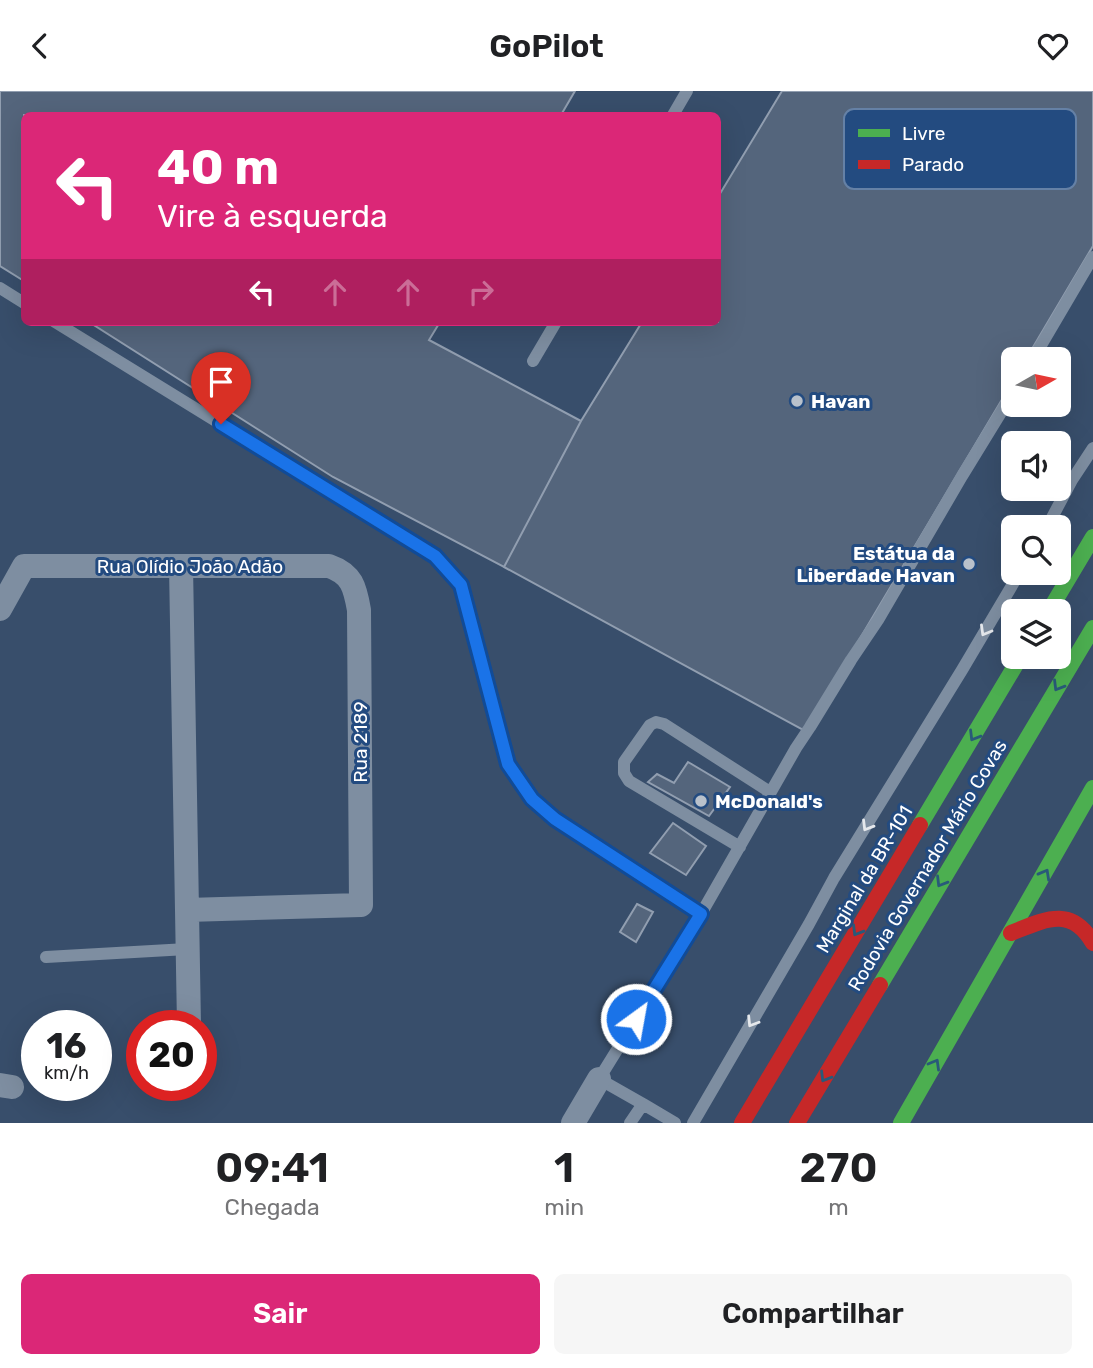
<!DOCTYPE html>
<html lang="pt">
<head>
<meta charset="utf-8">
<style>
  body { margin:0; font-family:Rubik,sans-serif; background:#f6f6f6; color:#202124; height:100vh; display:flex; flex-direction:column; font-size:26px; white-space:nowrap }
  * { box-sizing:border-box; margin:0 }
  p { font-size:23px; color:#757577 }
  .icon { flex:none; width:38px; height:38px; fill:none; stroke:currentColor; stroke-width:2; stroke-linecap:round; stroke-linejoin:round }
  .map { position:relative; height:1032px; overflow:hidden }
  .side { display:flex; flex-direction:column; background:#fff; flex:1 }
  .side>* { flex:none }
  .top-card { position:absolute; left:21px; top:21px; width:700px; height:214px; border-radius:10px; box-shadow:0 7px 28px #0002; background:#db2777; color:#fff; overflow:hidden }
  .needle { width:46px; rotate:81deg }
  .tools { position:absolute; left:1001px; top:256px; display:grid; gap:14px }
  .tools a { display:grid; place-items:center; width:70px; height:70px; border-radius:10px; background:#fff; box-shadow:0 7px 28px #0002; font-size:35px }
  .speed { position:absolute; left:21px; top:919px; display:flex; gap:14px; font-size:35px; font-weight:700; text-align:center }
  .speed>* { display:grid; place-content:center; width:91px; height:91px; border-radius:50%; background:#fff; box-shadow:0 7px 28px #0002; line-height:1 }
  .speed small { font-size:18px; font-weight:400 }
  .speed .limit { border:10px solid #d22; background:#fff; color:#111 }
  .pin { position:absolute; display:grid; place-items:center; width:60px; height:60px; color:#fff; margin:-72px -30px; border-radius:50% 50% 50% 0; rotate:-45deg; box-shadow:0 0 7px #0007 }
  .pin .icon { rotate:45deg }
  .me { position:absolute; width:77px; margin:-38px; rotate:32deg; stroke-linejoin:round; filter:drop-shadow(0 0 5px #0008) }
  .turn { display:flex; align-items:center; gap:24px; height:147px; padding:0 21px; font-size:32px }
  .turn .icon { width:91px; height:91px; stroke-width:2.5 }
  .turn b { display:block; font-size:49px; line-height:60px }
  .lanes { display:flex; align-items:center; height:66px; padding:0 21px; background:#0003; justify-content:center; gap:35px; direction:ltr }
  .lanes .off { opacity:.35 }
  .eta { display:flex; justify-content:space-evenly; align-items:center; height:119px; text-align:center }
  .eta b { font-size:42px; font-weight:600; line-height:49px }
  .cta { display:flex; gap:14px; margin-top:auto; padding:14px 21px }
  .cta a { flex:1; height:80px; border-radius:10px; background:#db2777; color:#fff; font-size:28px; font-weight:600; line-height:80px; text-align:center }
  .cta a+a { background:#f6f6f6; color:#202124 }
  header { display:flex; justify-content:space-between; align-items:center; height:91px; padding:0 21px; background:#fff; font-size:32px; font-weight:600 }
  .map>svg:first-child { display:block }
  .building { fill:#54657c; stroke:#919eb0; stroke-width:2 }
  .lines { fill:none; stroke-linecap:round; stroke-linejoin:round }
  .lane { stroke:#7e8ea1; stroke-width:12 }
  .street { stroke:#7e8ea1; stroke-width:24 }
  .fast { stroke:#4caf50; stroke-width:16 }
  .jam { stroke:#c62828; stroke-width:16 }
  .oneway { stroke:#e5e8ec }
  .oneway2 { stroke:#295a79 }
  .route-casing { stroke:#114b97; stroke-width:18 }
  .route { stroke:#1a73e8; stroke-width:12 }
  .poi-dot { fill:#b9c1cb; stroke:#234b80; stroke-width:2.5 }
  .labels { text-anchor:middle; stroke-width:6; stroke-linejoin:round; paint-order:stroke }
  .poi-label { font-size:19px; font-weight:bold; fill:#fff; stroke:#234b80; text-anchor:start }
  .street-label { font-size:19px; fill:#fff; stroke:#234b80 }
  .key { fill:#234b80; stroke:#6581a6; stroke-width:2 }
  .key-label { font-size:19px; fill:#fff }
</style>
</head>
<body>
<header><svg class="icon" aria-label="back" viewBox="0 0 24 24"><path d="M15 5l-7 7 7 7"/></svg>GoPilot<svg class="icon" aria-label="heart" viewBox="0 0 24 24"><path d="M12 20l-8-8c-3-5 5-10 8-4 3-6 11-1 8 4z"/></svg></header>
<div class="map">
<svg width="1093" height="1032" viewBox="0 0 1093 1032">
  <rect width="100%" height="100%" fill="#384e6b"/>
  <!-- building -->
  <path class="building" d="M0,0H575L561,24H24V190L0,175Z
    M782,0H1093V155L1026,268H1013V290L805,640L504,476L581,330L642,231H718V106Z
    M89,231H440L429,249L581,330L504,476L333,386Z
    M688,671L730,696L709,725L648,691L657,683L674,692Z
    M673,732L706,755L686,784L650,762Z
    M637,813L653,821L636,851L620,841Z"/>
  <g class="lines">
    <!-- lane -->
    <path class="lane" d="M673,24L687,0
      M0,197L24,212
      M55,231L435,465L461,494L508,673L532,708L555,728L701,823
      M1033,268L1093,166
      M533,270L556,231
      M1047,436L1072,389L1093,357
      M740,756L629,690L624,682V671L650,634L656,631L664,633L770,701
      M46,866L187,858
      M643,1013L599,988L701,823L796,657L810,636L851,569L878,529L962,385L1013,302
      M630,1032L643,1013L675,1032
      M693,1032L809,833L834,787L962,579L1020,481"/>
    <!-- street -->
    <path class="street" d="M181,475L189,934
      M0,518L24,475H329C352,483 355,496 359,519L361,814L187,819
      M0,994L12,996
      M573,1032L599,988"/>
    <!-- fast -->
    <path class="fast" d="M1049,520L1093,446
      M920,734L1021,565
      M880,894L1093,537
      M901,1032L1093,697"/>
    <!-- jam -->
    <path class="jam" d="M1011,842C1044,829 1071,814 1093,852
      M742,1032L920,734
      M797,1032L880,894"/>
  </g>
  <!-- one-way arrows -->
  <defs><path id="oneway-chevron" d="M-2-3.5L2.5 0L-2 3.5" fill="none" stroke-width="1.6" stroke-linecap="round" stroke-linejoin="round" transform="scale(1.75)"/></defs>
  <g class="oneway">
    <use href="#oneway-chevron" transform="translate(985 540) rotate(120)"/>
    <use href="#oneway-chevron" transform="translate(867 735) rotate(121)"/>
    <use href="#oneway-chevron" transform="translate(752 931) rotate(122)"/>
  </g>
  <g class="oneway2">
    <use href="#oneway-chevron" transform="translate(1058 595) rotate(121)"/>
    <use href="#oneway-chevron" transform="translate(974 645) rotate(121)"/>
    <use href="#oneway-chevron" transform="translate(1045 783) rotate(-61)"/>
    <use href="#oneway-chevron" transform="translate(941 791) rotate(121)"/>
    <use href="#oneway-chevron" transform="translate(857 840) rotate(121)"/>
    <use href="#oneway-chevron" transform="translate(935 973) rotate(-60)"/>
    <use href="#oneway-chevron" transform="translate(825 986) rotate(121)"/>
  </g>
  <g class="lines">
    <!-- route casing -->
    <g class="route-casing">
      <path id="route" d="M221,333L435,465L461,494L508,673L532,708L555,728L701,823L636,928"/>
    </g>
    <!-- route -->
    <use href="#route" class="route"/>
  </g>
  <!-- markers -->
  <g class="poi-dot">
    <circle cx="797" cy="310" r="7"/>
    <circle cx="969" cy="473" r="7"/>
    <circle cx="701" cy="710" r="7"/>
  </g>
  <g class="labels">
    <!-- poi labels -->
    <g class="poi-label">
      <text x="811" y="317">Havan</text>
      <text x="955" y="469" text-anchor="end">Estátua da<tspan x="955" dy="22">Liberdade Havan</tspan></text>
      <text x="715" y="717">McDonald's</text>
    </g>
    <!-- street labels -->
    <g class="street-label">
      <text x="190" y="482">Rua Olídio João Adão</text>
      <text transform="translate(360 651) rotate(-90)" y="7">Rua 2189</text>
      <text transform="translate(927 774) rotate(-59)" y="7">Rodovia Governador Mário Covas</text>
      <text transform="translate(864 788) rotate(-59)" y="7">Marginal da BR-101</text>
    </g>
  </g>
  <!-- legend -->
  <rect x="844" y="18" width="232" height="80" rx="10" class="key"/>
  <rect x="858" y="38" width="32" height="8" fill="#4caf50"/>
  <rect x="858" y="69" width="32" height="9" fill="#c62828"/>
  <g class="key-label">
    <text x="902" y="49">Livre</text>
    <text x="902" y="80">Parado</text>
  </g>
</svg>
<div class="tools">
<a><svg class="needle" viewBox="-14 -14 28 28"><path d="M0-13l5 13h-10z" fill="#e53935"/><path d="M0 13l5-13h-10z" fill="#757577"/></svg></a>
<a><svg class="icon" aria-label="sound" viewBox="0 0 24 24"><path d="M4 9h4l5-4v14l-5-4H4zM17 9q2 3 0 6"/></svg></a>
<a><svg class="icon" aria-label="search" viewBox="0 0 24 24"><circle cx="10" cy="10" r="6"/><path d="M15 15l6 6"/></svg></a>
<a><svg class="icon" aria-label="layers" viewBox="0 0 24 24"><path d="M12 4l9 5-9 5-9-5zM3 14l9 5 9-5"/></svg></a>
</div>
<div class="speed"><div>16<small>km/h</small></div><div class="limit">20</div></div>
<div class="pin" style="left:221px;top:333px;background:#d93025"><svg class="icon" aria-label="arrive" viewBox="0 0 24 24"><path d="M6 21V4h12l-3 4 3 4H6"/></svg></div>
<svg class="me" style="left:636px;top:928px" viewBox="-20 -20 40 40"><circle r="17" fill="#1a73e8" stroke="#fff" stroke-width="3"/><path d="M0-11L8 9 0 5-8 9z" fill="#fff"/></svg>
<div class="top-card">
<div class="turn"><svg class="icon" aria-label="left" viewBox="0 0 24 24"><path d="M17 20v-9H6M10 6l-5 5 5 5"/></svg><div><b>40 m</b>Vire à esquerda</div></div>
<div class="lanes"><svg class="icon" aria-label="left" viewBox="0 0 24 24"><path d="M17 20v-9H6M10 6l-5 5 5 5"/></svg><svg class="icon off" aria-label="ahead" viewBox="0 0 24 24"><path d="M12 20V5M6 11l6-6 6 6"/></svg><svg class="icon off" aria-label="ahead" viewBox="0 0 24 24"><path d="M12 20V5M6 11l6-6 6 6"/></svg><svg class="icon off" aria-label="right" viewBox="0 0 24 24"><path d="M7 20v-9h11M14 6l5 5-5 5"/></svg></div>
</div>
</div>
<section class="side">
<div class="eta">
<div><b>09:41</b><p>Chegada</p></div>
<div><b>1</b><p>min</p></div>
<div><b>270</b><p>m</p></div>
</div>
<div class="cta"><a>Sair</a><a>Compartilhar</a></div>
</section>
</body>
</html>
